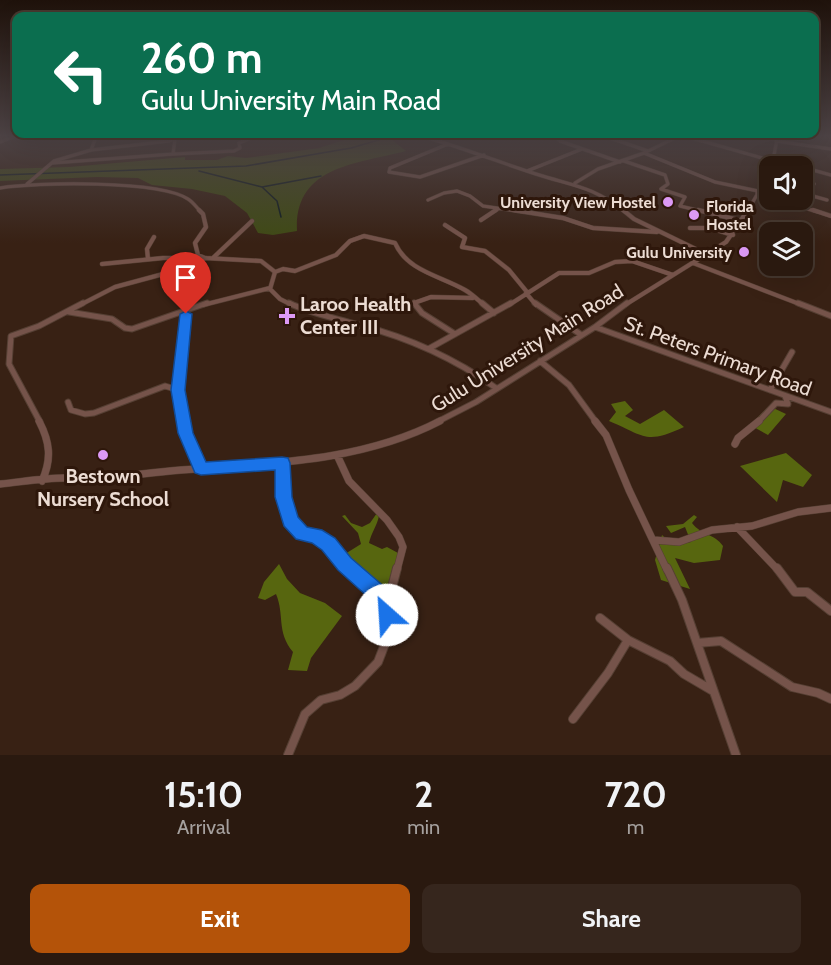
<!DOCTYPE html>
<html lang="en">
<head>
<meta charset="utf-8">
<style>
  body { margin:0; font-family:Cabin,sans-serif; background:#36261d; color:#f1f3f6; height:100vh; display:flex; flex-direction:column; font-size:22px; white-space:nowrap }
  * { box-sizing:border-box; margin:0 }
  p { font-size:20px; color:#a5a09e }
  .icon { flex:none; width:33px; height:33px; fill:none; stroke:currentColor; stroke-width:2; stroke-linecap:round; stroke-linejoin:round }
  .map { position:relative; height:755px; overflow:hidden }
  .drawer { display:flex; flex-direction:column; background:#2a190f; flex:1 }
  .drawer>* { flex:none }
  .guide { position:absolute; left:12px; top:12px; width:807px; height:126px; border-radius:12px; box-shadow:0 6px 24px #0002,0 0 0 2px #46382f; background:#0b6e4f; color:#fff; overflow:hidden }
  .tools { position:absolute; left:759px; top:156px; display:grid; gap:12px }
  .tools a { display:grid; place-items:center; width:54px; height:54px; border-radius:12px; background:#2a190f; box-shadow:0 6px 24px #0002,0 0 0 2px #46382f; font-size:30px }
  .pin { position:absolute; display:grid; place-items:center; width:51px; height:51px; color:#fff; margin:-62px -26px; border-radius:50% 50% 50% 0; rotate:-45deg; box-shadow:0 0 6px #0007 }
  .pin .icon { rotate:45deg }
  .me { position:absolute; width:66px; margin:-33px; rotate:334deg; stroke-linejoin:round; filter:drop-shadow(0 0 4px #0008) }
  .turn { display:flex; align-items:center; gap:21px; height:126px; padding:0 30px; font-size:27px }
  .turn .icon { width:78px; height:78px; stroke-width:2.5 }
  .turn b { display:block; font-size:42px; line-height:51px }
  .eta { display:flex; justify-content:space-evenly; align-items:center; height:102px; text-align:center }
  .eta b { font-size:36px; font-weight:800; line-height:42px }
  .cta { display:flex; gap:12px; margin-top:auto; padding:12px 30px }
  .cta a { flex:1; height:69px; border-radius:12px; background:#b45309; color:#fff; font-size:24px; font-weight:800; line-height:69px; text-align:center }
  .cta a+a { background:#36261d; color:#f1f3f6 }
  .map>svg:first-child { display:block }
  .green { fill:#3f4a14 }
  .forest { fill:#57660f }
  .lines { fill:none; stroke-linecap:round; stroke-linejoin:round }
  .stream { stroke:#0c1b1f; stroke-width:1.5 }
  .minor-far4-casing { stroke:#553f33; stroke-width:4 }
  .minor-far3-casing { stroke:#553f33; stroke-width:5 }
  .minor-far2-casing { stroke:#553f33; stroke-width:7 }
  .minor-far1-casing { stroke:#553f33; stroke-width:8 }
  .minor-casing { stroke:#553f33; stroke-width:10 }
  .minor-far4 { stroke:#75534a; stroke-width:3 }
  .minor-far3 { stroke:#75534a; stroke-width:4 }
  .minor-far2 { stroke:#75534a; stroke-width:5 }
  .minor-far1 { stroke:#75534a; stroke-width:7 }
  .minor { stroke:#75534a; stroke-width:8 }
  .route { fill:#1a73e8; stroke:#114b97; stroke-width:1.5 }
  .poi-dot { fill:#dc99f5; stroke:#2e170b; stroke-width:2 }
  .labels { text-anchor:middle; stroke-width:6; stroke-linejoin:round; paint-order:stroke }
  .far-poi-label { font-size:16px; font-weight:bold; fill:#ecdcd3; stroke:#2e170b; text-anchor:end }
  .poi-label { font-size:20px; font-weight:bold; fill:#ecdcd3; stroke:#2e170b; text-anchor:start }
  .street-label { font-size:20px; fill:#ecdcd3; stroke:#2e170b }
</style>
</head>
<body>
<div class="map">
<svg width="831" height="755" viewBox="0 0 831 755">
  <rect width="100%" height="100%" fill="#382114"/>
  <!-- green -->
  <path class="green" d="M353,137H405L391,139L406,151C356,164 294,166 297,231L273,235L258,233L247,213L225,196L192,189L152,185L138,178L97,177L0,181V169L69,167L185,157V160H217L228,156L246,158L319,148Z"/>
  <!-- forest -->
  <path class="forest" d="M625,401L633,410L625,416L640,424L664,410L684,427C645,445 645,436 609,421L616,412L611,404Z
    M769,406L786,414L768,435L750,425Z
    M786,453L812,475L803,487L783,480L777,502L740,466Z
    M377,513L379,516C377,526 371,533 369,543L382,549L387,547L398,553L388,591L348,561L345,554L361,544L358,533L342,516L345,515L351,523L362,527L370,523Z
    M694,515L697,517L692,523C702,536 714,533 723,546L720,560L694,563L675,558L690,589L661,580L655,560L662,535L673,545L691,542L685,527L671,533L666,526L683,524Z
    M279,564L287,579L300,593L325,603L342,616L311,658L307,671L288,670L293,652C276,631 285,616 276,594L265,600L258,598L264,582Z"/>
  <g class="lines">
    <!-- stream -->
    <path class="stream" d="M199,171L262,187L321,176
      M0,175L246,166L351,148L382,139L407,137
      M262,187L277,201L281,217"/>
    <!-- minor-far4 casing -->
    <g class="minor-far4-casing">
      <path id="minor-far4" d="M425,137C463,148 499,162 536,174C573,186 593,186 625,212
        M560,137L558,139L560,141L620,162
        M607,137L648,151
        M677,137L644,153L715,182L758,191
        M688,137L773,161
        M175,139L173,154L234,151L240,148L239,143L253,137
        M776,141L831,149
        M0,142L13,137
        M448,144L390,168L389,172L420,177L484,155
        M91,150L169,141L176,137
        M774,158L800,166
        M624,161L665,175L668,184L661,189L685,197L680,206L705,212
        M52,163L173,154
        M772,166L777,139
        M802,167L831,175
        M527,171L582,149
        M802,182L814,184
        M575,183L598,169L644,153
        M27,184L54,161L91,150L96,137
        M0,188C36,182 159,180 188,199C193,202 197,208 201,212
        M757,193L770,197
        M802,193L827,200
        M428,200L444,193L457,191L470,196L483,206L523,212
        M778,200L818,212
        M493,212L498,209
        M747,212L770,172"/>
    </g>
    <!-- minor-far3 casing -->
    <g class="minor-far3-casing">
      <path id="minor-far3" d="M199,210L203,214L206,227L195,243L198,255L205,258L261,261L275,272L270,289L280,299L292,305
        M513,210L563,218L593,228L657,232
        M623,210L634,219L708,255
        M698,210L742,221
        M813,210L831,216
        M481,220L496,210
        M445,225L465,238L462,247L485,251L509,270L527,292
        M690,228H710L733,235
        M214,257L252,221
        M148,259L147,249L154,237
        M693,263L802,305
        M102,264L163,258H202
        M275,272L283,269L295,271L336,255L350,241L364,236L395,243C407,271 441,276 465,290C472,294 478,300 484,305
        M526,293L536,305
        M80,305L115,287L178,270L206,258
        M203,305L270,288
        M416,305L414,303L431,297L473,298
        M509,305L559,273H589L615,262L632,261L673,275
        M625,305L726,242L748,210"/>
    </g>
    <!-- minor-far2 casing -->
    <g class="minor-far2-casing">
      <path id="minor-far2" d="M289,303C312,314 336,318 359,325C410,338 454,358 496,388
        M414,303L422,313L455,334
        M482,303L494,313
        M535,303L580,334
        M798,303L831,316
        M69,312L112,319L125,328L132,329L207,303
        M595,327L831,412
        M430,348L511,303
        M540,361L569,385L596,422
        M770,390L792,352
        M68,402L71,410L85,414L94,413L165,386L178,390
        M40,422L9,364L11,336L39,326L83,303
        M184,422C179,405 176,388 179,371C181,350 190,331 184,310
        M437,422L476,402L595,327L627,303
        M758,422L776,403L788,404L785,396"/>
    </g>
    <!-- minor-far1 casing -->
    <g class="minor-far1-casing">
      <path id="minor-far1" d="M39,421C50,442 52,459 42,481
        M183,421L201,469
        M595,421L606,435L629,490L667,570
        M735,444L738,438L759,421
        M337,455L349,481L387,520L399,537L403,547L397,570
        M282,463C284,482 282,524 302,534C310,538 318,535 325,541C335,549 341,561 350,570
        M0,484C21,482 43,478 64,478C73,478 82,480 91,480C126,476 160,471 196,469C278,463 365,460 440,421
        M737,527L778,570
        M654,540L679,542L712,530L752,526L798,512L831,508"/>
    </g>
    <!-- minor casing -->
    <g class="minor-casing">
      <path id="minor" d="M667,568L682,600L736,755
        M777,568L795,592H807L831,611
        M388,603L397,568
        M600,618L628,640L670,661L684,674L713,691
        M697,643L721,641L792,687L818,693L831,699
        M573,719L608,673L628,640
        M288,755L305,714L321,700L340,695L355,686L378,662L388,636V603L349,568"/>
    </g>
    <!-- minor-far4 -->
    <use href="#minor-far4" class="minor-far4"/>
    <!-- minor-far3 -->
    <use href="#minor-far3" class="minor-far3"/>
    <!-- minor-far2 -->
    <use href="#minor-far2" class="minor-far2"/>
    <!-- minor-far1 -->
    <use href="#minor-far1" class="minor-far1"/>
    <!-- minor -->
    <use href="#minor" class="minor"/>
  </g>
  <!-- sky -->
  <linearGradient id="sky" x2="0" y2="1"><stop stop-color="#1f120b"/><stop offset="0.56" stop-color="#4d4345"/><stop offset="1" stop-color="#4d4345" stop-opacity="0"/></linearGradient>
  <rect width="831" height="243" fill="url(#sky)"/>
  <!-- route -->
  <path class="route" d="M186,311L192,314L185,390L193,433L206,462L282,457L288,458L290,463L292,497L298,517L307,527L322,530L335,538L351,558L395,596L398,603L394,622L387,625L380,622L378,615V606L338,570L322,550L312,543L296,539L284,526L275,497V470L201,475L195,473L178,433L171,390L180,314Z"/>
  <!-- markers -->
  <g class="poi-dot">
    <circle cx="668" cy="202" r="6"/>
    <circle cx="694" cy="215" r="6"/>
    <circle cx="744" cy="252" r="6"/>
    <path d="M284 307h6v6h6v6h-6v6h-6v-6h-6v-6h6z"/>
    <circle cx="103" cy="455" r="6"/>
  </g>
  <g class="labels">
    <!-- far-poi labels -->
    <g class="far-poi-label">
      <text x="656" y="208">University View Hostel</text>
      <text x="706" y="212" text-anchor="start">Florida<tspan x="706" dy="18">Hostel</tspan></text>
      <text x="732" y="258">Gulu University</text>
    </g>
    <!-- poi labels -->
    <g class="poi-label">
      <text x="300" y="311">Laroo Health<tspan x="300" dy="23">Center III</tspan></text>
      <text x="103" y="483" text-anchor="middle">Bestown<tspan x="103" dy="23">Nursery School</tspan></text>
    </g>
    <!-- street labels -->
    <g class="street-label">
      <text transform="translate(527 348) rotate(-32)" y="7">Gulu University Main Road</text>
      <text transform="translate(718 356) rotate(20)" y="7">St. Peters Primary Road</text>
    </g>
  </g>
</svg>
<div class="tools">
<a><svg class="icon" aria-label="sound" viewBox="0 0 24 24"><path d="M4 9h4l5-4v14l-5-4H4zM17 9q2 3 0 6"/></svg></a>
<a><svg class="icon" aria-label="layers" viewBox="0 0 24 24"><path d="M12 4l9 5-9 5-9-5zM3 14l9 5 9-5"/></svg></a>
</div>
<div class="pin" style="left:186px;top:314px;background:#d93025"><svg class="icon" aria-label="arrive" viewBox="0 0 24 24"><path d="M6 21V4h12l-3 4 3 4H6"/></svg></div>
<svg class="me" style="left:387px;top:615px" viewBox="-20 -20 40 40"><circle r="19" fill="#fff"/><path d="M0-13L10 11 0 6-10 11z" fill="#1a73e8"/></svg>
<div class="guide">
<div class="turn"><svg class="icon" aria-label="left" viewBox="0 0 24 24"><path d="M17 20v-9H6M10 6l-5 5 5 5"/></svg><div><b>260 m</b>Gulu University Main Road</div></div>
</div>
</div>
<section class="drawer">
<div class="eta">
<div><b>15:10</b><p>Arrival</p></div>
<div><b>2</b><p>min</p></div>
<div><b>720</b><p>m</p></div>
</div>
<div class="cta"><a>Exit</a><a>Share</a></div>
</section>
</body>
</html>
